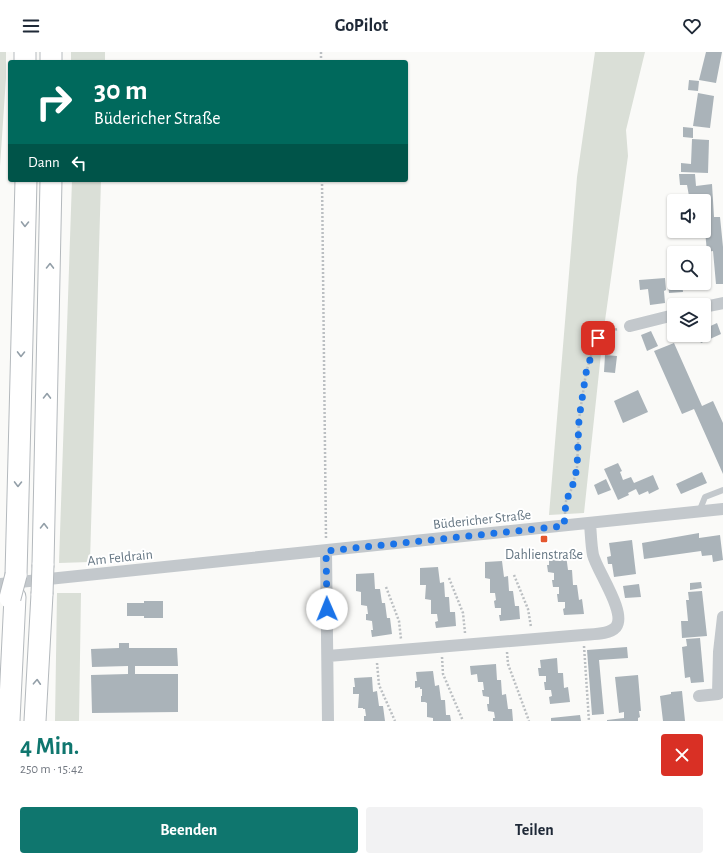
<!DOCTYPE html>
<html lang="de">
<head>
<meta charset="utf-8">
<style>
  body { margin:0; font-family:"Alegreya Sans",sans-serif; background:#f2f2f3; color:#1f2937; height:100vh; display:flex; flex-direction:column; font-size:15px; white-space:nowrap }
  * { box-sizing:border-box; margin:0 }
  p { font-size:13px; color:#747a83 }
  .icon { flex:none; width:22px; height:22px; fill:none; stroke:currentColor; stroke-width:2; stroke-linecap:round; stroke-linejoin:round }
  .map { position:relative; height:669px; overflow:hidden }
  .side { display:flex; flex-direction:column; background:#fff; flex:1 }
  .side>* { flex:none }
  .banner { position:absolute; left:8px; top:8px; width:400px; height:122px; border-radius:4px; box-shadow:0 1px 3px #0004; background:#00695c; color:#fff; overflow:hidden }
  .tools { position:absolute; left:667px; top:142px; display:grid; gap:8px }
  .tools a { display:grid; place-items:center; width:44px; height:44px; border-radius:4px; background:#fff; box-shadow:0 1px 3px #0004; font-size:20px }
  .pin { position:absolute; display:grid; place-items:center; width:34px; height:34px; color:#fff; margin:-17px; border-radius:8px; box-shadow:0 2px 6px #0006 }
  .me { position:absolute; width:44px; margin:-22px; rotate:359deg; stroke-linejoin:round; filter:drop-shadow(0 0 3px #0008) }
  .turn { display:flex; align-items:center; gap:14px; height:84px; padding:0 20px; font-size:18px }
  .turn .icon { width:52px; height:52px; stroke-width:2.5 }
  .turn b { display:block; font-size:28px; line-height:34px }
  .then { display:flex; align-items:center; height:38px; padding:0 20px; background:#0003; gap:8px; font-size:15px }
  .round { display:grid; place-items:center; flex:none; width:42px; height:42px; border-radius:4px; background:#f2f2f3 }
  .head { display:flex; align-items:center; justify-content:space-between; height:68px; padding:0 20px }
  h1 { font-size:24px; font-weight:700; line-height:30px; color:#0f766e }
  .primary-button { display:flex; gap:8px; margin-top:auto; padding:8px 20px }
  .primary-button a { flex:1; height:46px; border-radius:4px; background:#0f766e; color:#fff; font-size:16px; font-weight:700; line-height:46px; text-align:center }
  .primary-button a+a { background:#f2f2f3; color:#1f2937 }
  header { display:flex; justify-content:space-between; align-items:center; height:52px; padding:0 20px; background:#fff; font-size:18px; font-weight:700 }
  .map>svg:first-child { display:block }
  .green { fill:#dadfd7 }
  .building { fill:#aab3b9 }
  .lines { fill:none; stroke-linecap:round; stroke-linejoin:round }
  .highway-casing { stroke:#b4b9bd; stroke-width:23 }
  .path { stroke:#bbbfc2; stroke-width:2.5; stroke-dasharray:2 2; stroke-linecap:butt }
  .lane { stroke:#c3c8cc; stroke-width:6 }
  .street { stroke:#c3c8cc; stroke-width:12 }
  .highway { stroke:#fff; stroke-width:21 }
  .highway-bridge-casing { stroke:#b4b9bd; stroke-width:23; stroke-linecap:butt }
  .highway-bridge { stroke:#fff; stroke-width:21 }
  .oneway { stroke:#939fa8 }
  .route { stroke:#1a73e8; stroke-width:7; stroke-dasharray:0 12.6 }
  .poi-dot { fill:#e4572e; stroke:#fff; stroke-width:1.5 }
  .labels { text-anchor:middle; stroke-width:4; stroke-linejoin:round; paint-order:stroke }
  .street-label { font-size:14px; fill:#657683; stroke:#fff }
  .poi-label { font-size:14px; fill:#657683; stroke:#fff }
</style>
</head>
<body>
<header><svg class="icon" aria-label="menu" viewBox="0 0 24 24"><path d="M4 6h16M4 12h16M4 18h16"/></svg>GoPilot<svg class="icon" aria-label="heart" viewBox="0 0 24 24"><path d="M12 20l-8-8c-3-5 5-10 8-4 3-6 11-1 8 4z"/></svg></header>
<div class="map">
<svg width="723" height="669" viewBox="0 0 723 669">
  <rect width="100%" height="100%" fill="#fafaf8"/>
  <!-- green -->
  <path class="green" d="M0,0H6V26L0,114Z
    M71,0H105V10H71Z
    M595,0H645L626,78L628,104L603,283L584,461L549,463L577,125Z
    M72,128H101L90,510L59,511Z
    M57,541H81L79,669H55Z"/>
  <!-- building -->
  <path class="building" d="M706,0H722L716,31L699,28Z
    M689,28L699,29L698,39L688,38Z
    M698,41L714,44L710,76L693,74Z
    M683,75L693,76V86L683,85Z
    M692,87L709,88L708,121L681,120V111L691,112Z
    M679,122H695L696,134L712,132L714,165H720L723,195V232H716L713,199L707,200L704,168V149H696V143L689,144L687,133H680Z
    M665,226L666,238L664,239L665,251L650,253L648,237L640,238L639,228Z
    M674,229V231H682L683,240L669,241L668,230Z
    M717,271L721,282L701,291L697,283H704V277Z
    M651,279L658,294L647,299L641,283Z
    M674,291L702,354L713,349L723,371V422L694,357L682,362L654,299Z
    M605,303L617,304L615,321L604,320Z
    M638,338L648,360L623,371L614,349Z
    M618,411L622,419L620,420L623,428L631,425L634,431L653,423L659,437L649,442L648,439L639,443L636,437L628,441L629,443L618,448L604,417Z
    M702,420L707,431L681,442L676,432Z
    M606,427L611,438L598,443L594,433Z
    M699,481V486L720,483L723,508L713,510L712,503L702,504L701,499L644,507L642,491Z
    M632,488L636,522L614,525L612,512H608L607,505L611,504L609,491Z
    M566,503L568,518H572L573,533H577L579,548L582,547L584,562L564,563L563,557L565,556V550H558L557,542H559V535H553L552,528H554V521L548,520L547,513H549V504Z
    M502,509L504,525L508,524L509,539H513L515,554H519L520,567L500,569L499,563H501V556H495L494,549L496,548L495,541H490V527L485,526V510Z
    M438,515L440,531L444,530L445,545H449L450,560H455L456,574L436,576L435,570L438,569L437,562H431V548L425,547L426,533H420V516Z
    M374,521L375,537H380L382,551H385L387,566H390L392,582L372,585L371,578H373L372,569L366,568V562H368L367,554L361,553V540L356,539V522Z
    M701,530L702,536L690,538V531Z
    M639,532L641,545L625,546L623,534Z
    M702,539L707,584L682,586L681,569H688L686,548H689L688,540Z
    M144,549H163V566H144V564H127V551H144Z
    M700,586L704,630L691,631L690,625L685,626L682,595L687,594L686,587Z
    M119,591H129V596H177L178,614H135V622H178V660L92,661L91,623L128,622V614L92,615L91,597L119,596Z
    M627,595L628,606L599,608L604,662L592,663L587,598Z
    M557,606L558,621H563L564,636L568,635L570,650L550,652L549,645L552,644L551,638H545L544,630H546V624H539L538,616H541L540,608Z
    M496,612L497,628H501L502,643L506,642L508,657H512L513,669H493V666H495L494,660L488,659L487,652H489V645L483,644L482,638H484L483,630H478L477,622L471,623L470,614Z
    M433,619L435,634L439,633L441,648H445L446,663H450L451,669H433V666L427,665V651L425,650H421V644H422V637H420V635L415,636V629H417L416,620Z
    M638,623L641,659H639L640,665L638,666V669H607V668L624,666V660L619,661L615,625Z
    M372,625L373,640L377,639L379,654H383L385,669H364V664H366L365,657H363V656H358L359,642H353V635H355L354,626Z
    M682,639L685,669H674L672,647L674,669H663L660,644L671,642V640Z
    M580,663L581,669H551V666Z"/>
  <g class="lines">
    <!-- highway casing -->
    <g class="highway-casing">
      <path id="highway" d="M25,0V10
        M51,0V10
        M43,513L51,128
        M16,523L26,128
        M9,669L15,545
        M35,669L42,542"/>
    </g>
    <!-- path -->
    <path class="path" d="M321,0V10
      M322,128L326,487
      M565,462L566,449L572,436L577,416L579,367L586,321L592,301L598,286L608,279L618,277
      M514,523L528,557L531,575
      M449,526L463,561L465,581
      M386,535L399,569L401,587
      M584,594L589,669
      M507,600L508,612L529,669
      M442,605L443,622L463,669
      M377,611L379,633L395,669"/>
    <!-- lane -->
    <path class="lane" d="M699,460L705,445L723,438"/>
    <!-- street -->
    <path class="street" d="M704,255L723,251
      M630,274L674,263
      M326,499L328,669
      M0,532L723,457
      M328,604L583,583C593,582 609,583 616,575C627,561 597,519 593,503C591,493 591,482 590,472
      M699,644L718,642L719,600L723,565"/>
    <!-- highway -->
    <use href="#highway" class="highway"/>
    <!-- highway-bridge casing -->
    <g class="highway-bridge-casing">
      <path id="highway-bridge" d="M42,542L43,513
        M10,546L16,523"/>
    </g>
    <!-- highway-bridge -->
    <use href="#highway-bridge" class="highway-bridge"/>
  </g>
  <!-- one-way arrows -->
  <defs><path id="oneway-chevron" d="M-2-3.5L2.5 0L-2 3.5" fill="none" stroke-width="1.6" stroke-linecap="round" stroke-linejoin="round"/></defs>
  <g class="oneway">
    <use href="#oneway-chevron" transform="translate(25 172) rotate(91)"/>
    <use href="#oneway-chevron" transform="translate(50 214) rotate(-89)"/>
    <use href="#oneway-chevron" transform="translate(21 302) rotate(91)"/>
    <use href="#oneway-chevron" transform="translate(47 344) rotate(-89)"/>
    <use href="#oneway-chevron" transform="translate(18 432) rotate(91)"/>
    <use href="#oneway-chevron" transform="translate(44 474) rotate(-89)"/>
    <use href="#oneway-chevron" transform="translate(37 630) rotate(-87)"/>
  </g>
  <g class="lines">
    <!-- route -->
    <path class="route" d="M327,557L326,499L564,474L566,449L572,436L577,416L579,367L586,321L592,301L598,286"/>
  </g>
  <!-- markers -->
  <rect class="poi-dot" x="540" y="483" width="8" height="8" rx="2"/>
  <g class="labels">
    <!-- street labels -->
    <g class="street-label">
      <text transform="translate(482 467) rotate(-6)" y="5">Büdericher Straße</text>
      <text transform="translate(120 505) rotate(-6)" y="5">Am Feldrain</text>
    </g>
    <!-- poi labels -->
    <g class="poi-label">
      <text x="544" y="507">Dahlienstraße</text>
    </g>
  </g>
</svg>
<div class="tools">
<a><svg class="icon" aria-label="sound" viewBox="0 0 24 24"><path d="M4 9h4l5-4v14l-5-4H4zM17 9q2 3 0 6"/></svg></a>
<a><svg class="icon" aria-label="search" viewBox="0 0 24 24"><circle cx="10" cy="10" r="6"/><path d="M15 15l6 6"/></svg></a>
<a><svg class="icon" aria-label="layers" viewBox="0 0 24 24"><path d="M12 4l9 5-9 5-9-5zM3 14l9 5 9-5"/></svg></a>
</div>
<div class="pin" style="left:598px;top:286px;background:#d93025"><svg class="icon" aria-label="arrive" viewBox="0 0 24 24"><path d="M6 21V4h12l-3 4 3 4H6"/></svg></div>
<svg class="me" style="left:327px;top:557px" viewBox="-20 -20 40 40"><circle r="19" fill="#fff"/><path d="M0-13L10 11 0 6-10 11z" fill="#1a73e8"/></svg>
<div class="banner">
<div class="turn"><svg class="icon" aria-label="right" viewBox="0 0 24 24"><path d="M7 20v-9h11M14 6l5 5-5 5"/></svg><div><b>30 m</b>Büdericher Straße</div></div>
<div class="then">Dann<svg class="icon" aria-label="left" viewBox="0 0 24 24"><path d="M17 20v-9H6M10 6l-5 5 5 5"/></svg></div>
</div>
</div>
<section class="side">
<div class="head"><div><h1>4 Min.</h1><p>250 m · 15:42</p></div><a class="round" style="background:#d93025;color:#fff"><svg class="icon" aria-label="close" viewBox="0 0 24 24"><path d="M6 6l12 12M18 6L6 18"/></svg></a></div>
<div class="primary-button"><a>Beenden</a><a>Teilen</a></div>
</section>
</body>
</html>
